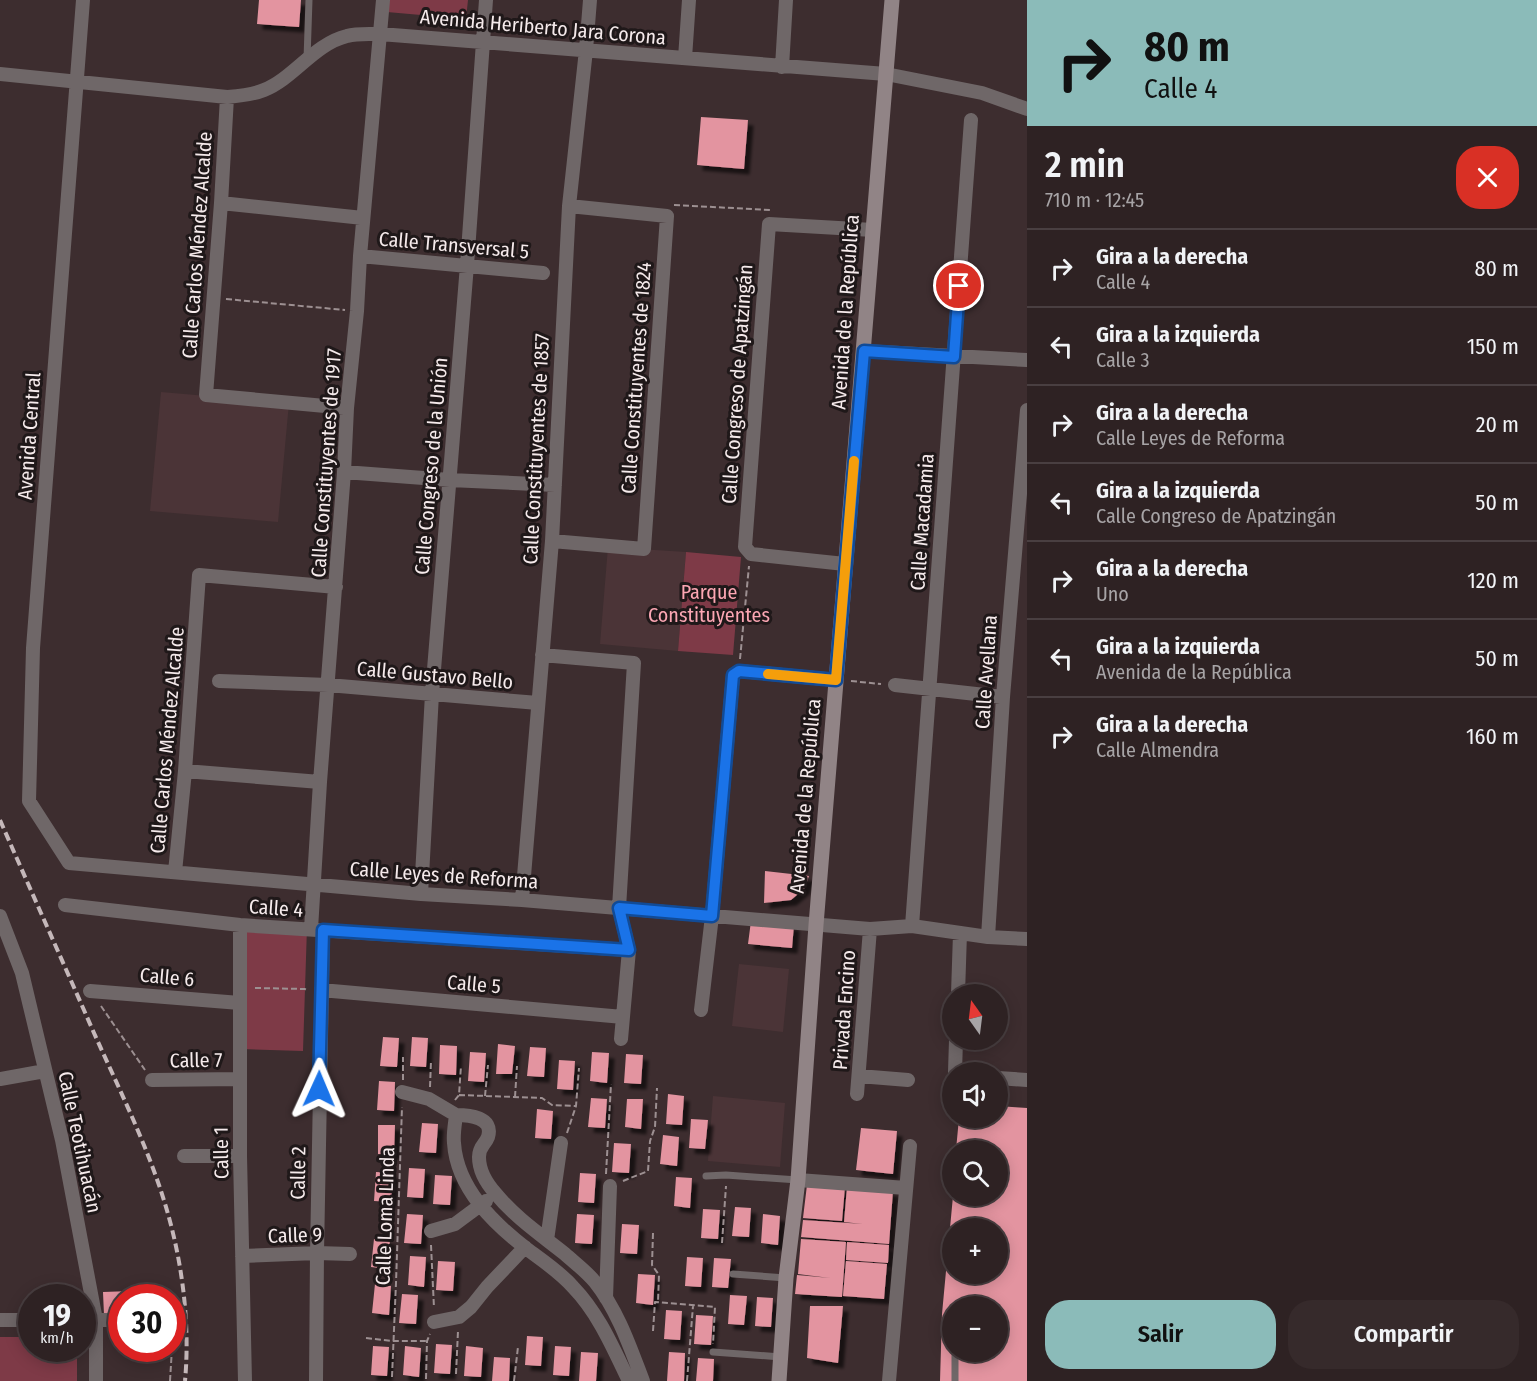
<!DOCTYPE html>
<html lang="es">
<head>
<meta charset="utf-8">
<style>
  body { margin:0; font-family:"Fira Sans Condensed",sans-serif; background:#362a2b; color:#f1f3f6; height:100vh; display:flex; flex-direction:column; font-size:22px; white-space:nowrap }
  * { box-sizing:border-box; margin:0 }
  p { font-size:20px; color:#a7a4a6 }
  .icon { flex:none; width:33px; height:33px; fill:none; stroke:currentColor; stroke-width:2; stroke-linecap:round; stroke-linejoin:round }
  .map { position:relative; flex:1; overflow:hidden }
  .sheet { display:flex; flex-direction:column; background:#2e2223; width:510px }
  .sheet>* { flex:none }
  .top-card { background:#8bbbb9; color:#111; overflow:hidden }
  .needle { width:39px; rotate:346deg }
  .buttons { position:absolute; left:942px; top:984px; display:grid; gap:12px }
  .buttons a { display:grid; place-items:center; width:66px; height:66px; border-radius:50%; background:#2e2223; box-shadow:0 3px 15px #0003,0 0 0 2px #493f41; font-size:30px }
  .speed { position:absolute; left:18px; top:1284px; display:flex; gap:12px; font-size:30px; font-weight:700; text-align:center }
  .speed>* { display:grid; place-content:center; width:78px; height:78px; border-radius:50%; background:#2e2223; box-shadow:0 3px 15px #0003,0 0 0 2px #493f41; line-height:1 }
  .speed small { font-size:15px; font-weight:400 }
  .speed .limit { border:9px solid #d22; background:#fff; color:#111 }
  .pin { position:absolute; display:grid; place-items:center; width:51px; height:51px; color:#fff; margin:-26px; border:3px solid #fff; border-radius:50%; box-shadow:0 2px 6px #0007 }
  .me { position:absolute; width:66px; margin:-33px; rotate:1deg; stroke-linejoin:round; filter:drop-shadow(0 0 4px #0008) }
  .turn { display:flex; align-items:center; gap:21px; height:126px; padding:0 18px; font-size:27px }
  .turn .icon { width:78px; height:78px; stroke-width:2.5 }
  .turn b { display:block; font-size:42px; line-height:51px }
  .round { display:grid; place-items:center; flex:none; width:63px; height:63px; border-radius:24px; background:#362a2b }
  .head { display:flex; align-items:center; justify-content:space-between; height:102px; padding:0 18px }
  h1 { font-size:36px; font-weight:600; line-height:45px }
  .button { display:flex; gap:12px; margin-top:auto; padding:12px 18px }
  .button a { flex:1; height:69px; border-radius:24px; background:#8bbbb9; color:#111; font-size:24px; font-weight:600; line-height:69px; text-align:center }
  .button a+a { background:#362a2b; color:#f1f3f6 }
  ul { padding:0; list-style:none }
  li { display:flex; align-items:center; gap:18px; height:78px; padding:0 18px; border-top:2px solid #493f41 }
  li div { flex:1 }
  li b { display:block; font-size:22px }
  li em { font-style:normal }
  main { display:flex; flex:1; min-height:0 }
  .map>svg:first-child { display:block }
  .built { fill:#4b3437 }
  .green { fill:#7e3a47 }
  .building { fill:#e394a0; fill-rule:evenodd; filter:url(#shadow) }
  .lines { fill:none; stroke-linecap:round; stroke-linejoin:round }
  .path { stroke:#9d9092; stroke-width:2; stroke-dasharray:6 3; stroke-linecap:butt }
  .lane { stroke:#6f6768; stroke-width:7 }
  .street { stroke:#6f6768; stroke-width:14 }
  .secondary { stroke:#918486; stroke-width:15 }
  .rail { stroke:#c5b8ba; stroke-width:4; stroke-dasharray:9 4.5; stroke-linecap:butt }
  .route-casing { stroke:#114b97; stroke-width:15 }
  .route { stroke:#1a73e8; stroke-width:10 }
  .slow { stroke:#f59e0b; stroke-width:10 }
  .labels { text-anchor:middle; stroke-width:6; stroke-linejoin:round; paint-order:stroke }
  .street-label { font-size:20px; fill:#f5eaeb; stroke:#1f1819 }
  .park-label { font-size:20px; fill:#fba6b3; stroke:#1f1819 }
</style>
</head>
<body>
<main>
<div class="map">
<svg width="1027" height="1381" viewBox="0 0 1027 1381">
  <defs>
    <filter id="shadow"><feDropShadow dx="5.5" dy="5.5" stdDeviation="1.5" flood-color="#0009"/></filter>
  </defs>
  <rect width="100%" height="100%" fill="#3d2d2f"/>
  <!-- built -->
  <path class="built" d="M161,392L289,403L278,522L150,511Z
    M608,547L686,552L678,651L600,644Z
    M739,964L789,969L783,1032L732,1026Z
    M713,1096L785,1103L780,1167L708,1161Z"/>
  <!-- green -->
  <path class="green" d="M388,0H468L466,19L387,12Z
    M686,552L741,557L733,655L678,651Z
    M245,926L307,927L303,1051L241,1049Z
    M0,1337H31L32,1348L77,1349V1381H0Z"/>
  <!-- building -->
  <path class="building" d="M259,0H301L299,27L257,24Z
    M701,117L748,120L744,169L697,165Z
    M765,871L809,876L804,889L791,900L764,903Z
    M751,921L794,925L792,948L748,944Z
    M383,1037L399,1038L397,1067L380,1066Z
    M412,1037L428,1038L426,1067L410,1066Z
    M498,1044L515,1046L512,1074H496Z
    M440,1045L457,1046L456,1075L439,1074Z
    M530,1047L546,1048L544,1077L527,1076Z
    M470,1052L486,1053L484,1082L468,1081Z
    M592,1052L609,1053L607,1083L590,1081Z
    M626,1054L643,1055L641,1084L624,1083Z
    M559,1060L575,1061L573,1090L557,1089Z
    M379,1081L395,1082L394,1111L377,1110Z
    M668,1094L684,1096L682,1125L666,1124Z
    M591,1098L607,1099L605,1128L588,1127Z
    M627,1099H643L641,1129L625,1127Z
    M998,1106L1027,1108V1381H940L942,1314L953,1196H998V1150H956L959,1118H998ZM952,1228H998V1274H952ZM952,1306H998V1352H952Z
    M537,1109L553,1111L551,1139L535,1138Z
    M691,1119L708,1120L705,1149L689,1148Z
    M422,1123L438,1124L436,1153L419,1152Z
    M378,1125H395L394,1154H378Z
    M861,1128L897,1131L893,1174L856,1170Z
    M663,1135L679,1137L677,1166L660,1164Z
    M614,1143L631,1144L629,1173L612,1172Z
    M409,1168L425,1169L423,1198L407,1197Z
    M376,1172L393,1173L391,1202L374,1201Z
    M580,1173L596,1174L594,1203L578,1202Z
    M435,1175L452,1176L450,1205L433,1204Z
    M676,1177L692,1178L690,1208L674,1206Z
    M807,1185L845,1187L842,1221L803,1218Z
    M847,1187L893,1191L889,1244L801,1237L803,1220L863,1224L844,1222Z
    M735,1207L751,1208L749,1237L732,1236Z
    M703,1209L720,1210L718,1239L701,1238Z
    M407,1214L423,1215L421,1244L404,1243Z
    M577,1214L594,1215L592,1244L575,1243Z
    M763,1214L780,1216L778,1245L761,1243Z
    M622,1224L639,1225L637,1254L620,1253Z
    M374,1239H390L388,1269L371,1267Z
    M801,1239L846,1242L842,1297L795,1294L797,1275L830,1278L798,1274Z
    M847,1242L889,1245L888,1263L846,1260Z
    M410,1256L426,1257L424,1287L408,1285Z
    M687,1257L703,1258L701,1287L685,1286Z
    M714,1258L731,1259L728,1288L712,1287Z
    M438,1261L455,1262L453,1291L436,1290Z
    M846,1261L887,1264L884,1299L843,1296Z
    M638,1274L655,1275L653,1305L636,1303Z
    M375,1284L391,1286L389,1315L372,1313Z
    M160,1290V1298H122V1314L104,1315L103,1292Z
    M402,1294L418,1295L416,1324L399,1323Z
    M730,1295L747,1296L744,1325L728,1324Z
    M757,1297L773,1298L771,1327L755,1326Z
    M810,1306H843L838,1363L807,1358Z
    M666,1310L682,1311L680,1340L664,1339Z
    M696,1315L713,1316L711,1345L694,1344Z
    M527,1336L543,1337L541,1366L525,1365Z
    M436,1344L452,1345L450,1374L434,1373Z
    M373,1346L389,1347L387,1376L371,1375Z
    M405,1346L421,1348L419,1377L403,1375Z
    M466,1346L483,1348L481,1377L464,1376Z
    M555,1346L571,1347L569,1376L553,1375Z
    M581,1352L598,1353L596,1381H579Z
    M669,1352L685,1353L684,1381H667Z
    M494,1357L510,1358L509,1381H492Z
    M698,1358L714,1359L713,1381H696Z"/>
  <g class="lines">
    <!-- path -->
    <path class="path" d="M674,205L770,210
      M226,299L345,310
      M740,659L749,566
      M851,681L881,684
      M255,988L305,989L308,991
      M101,1006L145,1070
      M403,1080V1057
      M430,1087L431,1061
      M459,1095L542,1098L552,1105L576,1106
      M485,1096L488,1065
      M515,1097L517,1066
      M455,1100L459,1095L461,1066
      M567,1133L576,1106L579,1068
      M606,1174L611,1084
      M623,1181L648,1171L650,1141L655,1127L657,1088
      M653,1233L652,1265L659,1275L658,1302
      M722,1243L726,1186
      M431,1245L434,1308
      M653,1331L655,1302L715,1307L713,1344
      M366,1338L393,1341H426
      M456,1374L458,1331
      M392,1377L396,1283L402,1107
      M426,1379L427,1341L430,1334
      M170,1381L172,1348
      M514,1381L518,1347
      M687,1381L693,1306"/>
    <!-- lane -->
    <path class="lane" d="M307,59L309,0
      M706,1176L726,1175L798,1180
      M733,1274L786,1278
      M713,1352L781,1357
      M955,1381V1352"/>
    <!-- street -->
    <path class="street" d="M83,0L33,648L29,801L69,863L421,894L522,900L870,929L912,926L988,937L1027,939
      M685,58L689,0
      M782,67L786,0
      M0,74L227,97C239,96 252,95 264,90C294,78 314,44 347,36C357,33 369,34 380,34L886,74L982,93L1027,109
      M227,97L221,203L206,395L347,408
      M221,203L363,218
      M360,256L543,273
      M864,351L1027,360
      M344,472L450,480L555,485
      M552,541L644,549L667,216L569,206
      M845,564L751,554L745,547L769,224L873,230
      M542,655L634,663L619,908L629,950L621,1039
      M219,681L328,685L538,703
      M895,685L1003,697
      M185,771L320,782
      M175,872L185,771L199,575L336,587
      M421,894L432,694L467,265L486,0
      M522,900L552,541L569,206L586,50L590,0
      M65,905L240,925L629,950
      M0,916L22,973L62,1140L96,1320V1381
      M240,925V1156L245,1381
      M912,926L971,120
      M311,929L320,782L344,472L347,408L357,311L360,256L383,0
      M988,937L1003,697L1027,410
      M321,990L623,1017
      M90,991L240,1003
      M958,994L960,933
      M701,1010L712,916L733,675L739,671L836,680
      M955,1072L956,1040
      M859,1076L908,1080
      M998,1078L1027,1080
      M0,1079L45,1071
      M152,1080L240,1079
      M402,1092L429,1099L456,1115
      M857,1094L870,929
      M456,1115C469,1115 494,1117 488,1137C485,1145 479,1146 479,1157C479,1171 487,1184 496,1194C515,1217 541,1235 565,1254C575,1263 587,1272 595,1282C618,1311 630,1347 643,1381
      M456,1115C455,1124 453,1134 454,1143C457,1188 493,1223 527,1249C543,1261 560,1272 573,1287C599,1314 613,1348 629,1381
      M184,1156H240
      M798,1180L906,1188
      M431,1231L455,1224L486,1201
      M547,1240L561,1143
      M242,1256L317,1253L350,1254
      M606,1298L610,1186
      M0,1320H32
      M82,1320H122
      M434,1322L459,1317L471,1307L487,1287L525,1247
      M316,1381L317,1253L323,930
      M889,1381L910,1146"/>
    <!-- secondary -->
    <path class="secondary" d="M779,1381L786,1278L798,1180L816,925L892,0"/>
    <!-- rail -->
    <path class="rail" d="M0,820C31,891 63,962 94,1033C120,1091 151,1153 168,1214C183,1267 190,1326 185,1381"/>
  </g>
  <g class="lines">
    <!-- route casing -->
    <g class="route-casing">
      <path id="route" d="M319,1089L323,930L629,950L619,908L712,916L733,675L739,671L836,680L864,351L954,357L959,286"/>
    </g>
    <!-- route -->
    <use href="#route" class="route"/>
    <!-- slow -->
    <path class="slow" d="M768,674L836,680L854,461"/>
  </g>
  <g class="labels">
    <!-- street labels -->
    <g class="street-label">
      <text transform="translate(543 27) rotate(5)" y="7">Avenida Heriberto Jara Corona</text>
      <text transform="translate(197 245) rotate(-86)" y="7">Calle Carlos Méndez Alcalde</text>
      <text transform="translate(454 245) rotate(5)" y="7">Calle Transversal 5</text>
      <text transform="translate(845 312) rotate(-86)" y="7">Avenida de la República</text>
      <text transform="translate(636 378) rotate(-86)" y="7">Calle Constituyentes de 1824</text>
      <text transform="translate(737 384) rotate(-86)" y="7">Calle Congreso de Apatzingán</text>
      <text transform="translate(29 436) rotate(-86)" y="7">Avenida Central</text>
      <text transform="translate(536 449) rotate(-87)" y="7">Calle Constituyentes de 1857</text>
      <text transform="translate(326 463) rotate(-86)" y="7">Calle Constituyentes de 1917</text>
      <text transform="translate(431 466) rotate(-85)" y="7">Calle Congreso de la Unión</text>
      <text transform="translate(922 522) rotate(-86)" y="7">Calle Macadamia</text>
      <text transform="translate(986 672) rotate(-86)" y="7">Calle Avellana</text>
      <text transform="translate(435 675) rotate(5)" y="7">Calle Gustavo Bello</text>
      <text transform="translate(167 740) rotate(-85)" y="7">Calle Carlos Méndez Alcalde</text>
      <text transform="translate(805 796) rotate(-85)" y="7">Avenida de la República</text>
      <text transform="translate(444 875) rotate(4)" y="7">Calle Leyes de Reforma</text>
      <text transform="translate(276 908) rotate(4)" y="7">Calle 4</text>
      <text transform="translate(167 977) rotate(5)" y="7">Calle 6</text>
      <text transform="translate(474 984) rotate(5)" y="7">Calle 5</text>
      <text transform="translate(844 1010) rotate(-86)" y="7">Privada Encino</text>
      <text transform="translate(196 1060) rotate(-1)" y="7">Calle 7</text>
      <text transform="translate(80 1142) rotate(78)" y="7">Calle Teotihuacán</text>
      <text transform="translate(221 1153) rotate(-91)" y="7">Calle 1</text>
      <text transform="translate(298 1173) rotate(-89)" y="7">Calle 2</text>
      <text transform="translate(385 1216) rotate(-88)" y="7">Calle Loma Linda</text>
      <text transform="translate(295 1235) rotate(-2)" y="7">Calle 9</text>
    </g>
    <!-- park labels -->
    <g class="park-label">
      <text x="709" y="599">Parque<tspan x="709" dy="23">Constituyentes</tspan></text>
    </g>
  </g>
</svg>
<div class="buttons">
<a><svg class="needle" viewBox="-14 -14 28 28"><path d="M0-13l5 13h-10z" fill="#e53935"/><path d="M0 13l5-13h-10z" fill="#a7a4a6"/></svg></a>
<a><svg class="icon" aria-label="sound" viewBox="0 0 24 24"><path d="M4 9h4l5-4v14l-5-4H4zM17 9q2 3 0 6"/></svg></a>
<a><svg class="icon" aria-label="search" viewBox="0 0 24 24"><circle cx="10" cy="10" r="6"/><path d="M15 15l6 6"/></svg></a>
<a>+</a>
<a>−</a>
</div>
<div class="speed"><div>19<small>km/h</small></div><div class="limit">30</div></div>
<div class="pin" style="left:959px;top:286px;background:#d93025"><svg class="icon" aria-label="arrive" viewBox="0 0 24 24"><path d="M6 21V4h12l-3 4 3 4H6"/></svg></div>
<svg class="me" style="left:319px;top:1089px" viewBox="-20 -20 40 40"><path d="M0-17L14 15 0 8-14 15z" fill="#1a73e8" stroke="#fff" stroke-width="4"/></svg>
</div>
<section class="sheet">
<div class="top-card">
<div class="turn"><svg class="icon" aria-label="right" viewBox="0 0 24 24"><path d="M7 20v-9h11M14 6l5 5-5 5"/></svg><div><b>80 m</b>Calle 4</div></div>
</div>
<div class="head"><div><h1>2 min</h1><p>710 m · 12:45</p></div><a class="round" style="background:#d93025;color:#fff"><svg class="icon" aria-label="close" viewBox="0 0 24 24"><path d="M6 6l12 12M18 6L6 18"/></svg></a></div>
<ul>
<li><svg class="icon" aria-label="right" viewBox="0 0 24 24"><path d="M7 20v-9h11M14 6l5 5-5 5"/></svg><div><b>Gira a la derecha</b><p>Calle 4</p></div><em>80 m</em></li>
<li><svg class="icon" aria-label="left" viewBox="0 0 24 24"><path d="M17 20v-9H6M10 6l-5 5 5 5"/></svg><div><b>Gira a la izquierda</b><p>Calle 3</p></div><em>150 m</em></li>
<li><svg class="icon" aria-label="right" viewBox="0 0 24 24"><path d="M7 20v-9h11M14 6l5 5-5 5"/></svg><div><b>Gira a la derecha</b><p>Calle Leyes de Reforma</p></div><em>20 m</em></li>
<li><svg class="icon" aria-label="left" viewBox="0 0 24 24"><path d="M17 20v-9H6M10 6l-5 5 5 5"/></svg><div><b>Gira a la izquierda</b><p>Calle Congreso de Apatzingán</p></div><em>50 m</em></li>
<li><svg class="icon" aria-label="right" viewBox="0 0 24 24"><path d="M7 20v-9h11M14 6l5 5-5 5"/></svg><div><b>Gira a la derecha</b><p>Uno</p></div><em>120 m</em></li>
<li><svg class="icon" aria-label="left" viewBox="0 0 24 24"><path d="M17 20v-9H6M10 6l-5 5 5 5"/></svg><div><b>Gira a la izquierda</b><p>Avenida de la República</p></div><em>50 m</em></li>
<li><svg class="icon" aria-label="right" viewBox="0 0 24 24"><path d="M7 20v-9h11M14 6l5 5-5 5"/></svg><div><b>Gira a la derecha</b><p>Calle Almendra</p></div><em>160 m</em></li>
</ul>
<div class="button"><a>Salir</a><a>Compartir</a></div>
</section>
</main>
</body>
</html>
